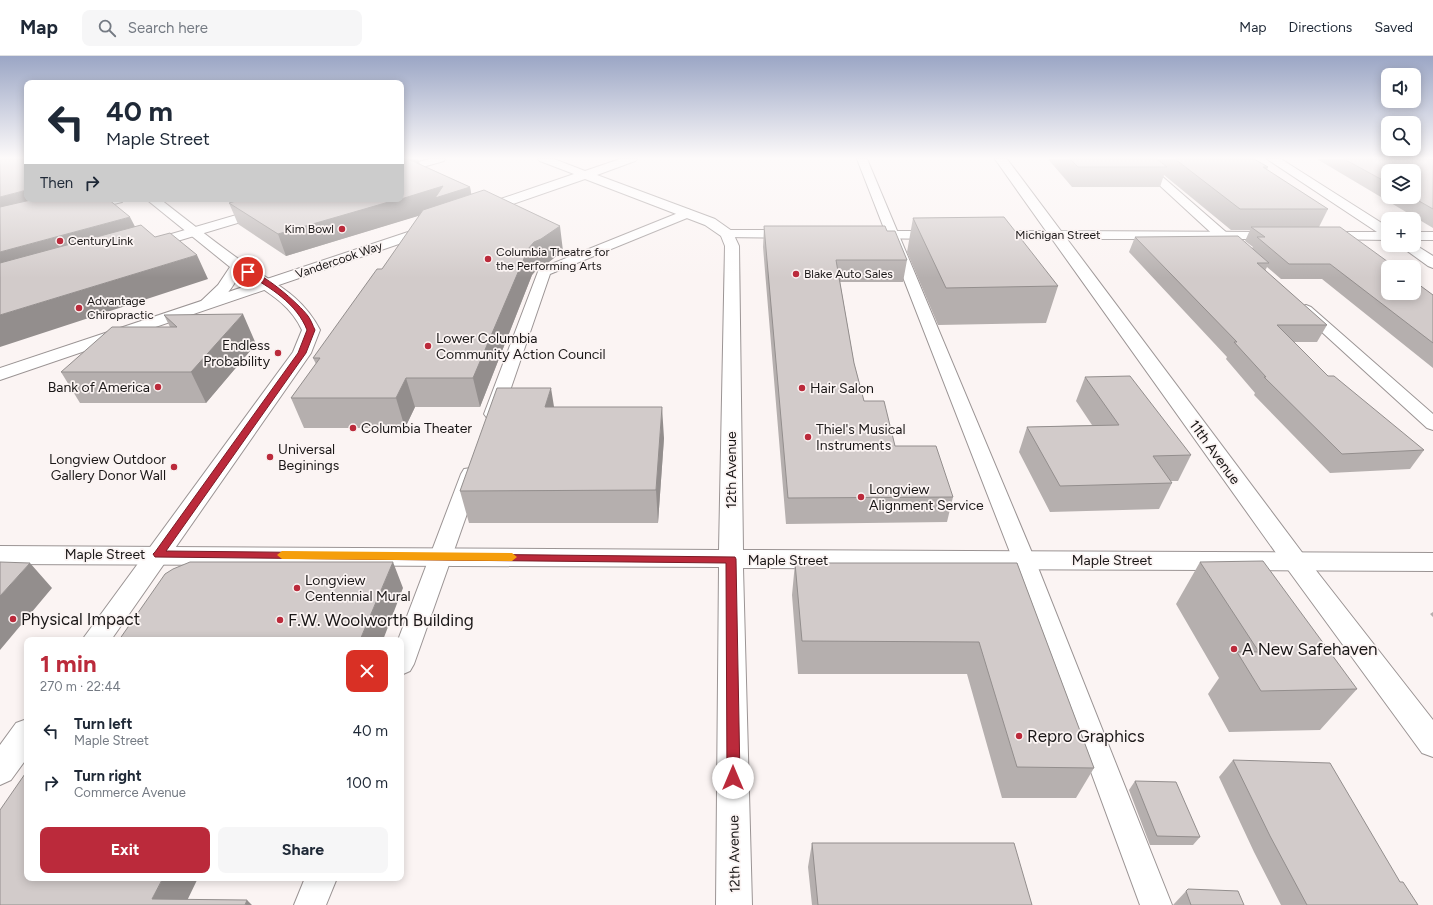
<!DOCTYPE html>
<html lang="en">
<head>
<meta charset="utf-8">
<style>
  body { margin:0; font-family:Figtree,sans-serif; background:#f6f6f7; color:#1f2937; height:100vh; display:flex; flex-direction:column; font-size:15px; white-space:nowrap }
  * { box-sizing:border-box; margin:0 }
  p { font-size:13px; color:#747a83 }
  .icon { flex:none; width:22px; height:22px; fill:none; stroke:currentColor; stroke-width:2; stroke-linecap:round; stroke-linejoin:round }
  .map { position:relative; flex:1; overflow:hidden }
  .details { position:absolute; left:24px; top:581px; width:380px; height:244px; display:flex; flex-direction:column; background:#fff; border-radius:8px; box-shadow:0 2px 10px #0003 }
  .details>* { flex:none }
  .top-card { position:absolute; left:24px; top:24px; width:380px; height:122px; border-radius:8px; box-shadow:0 2px 10px #0003; background:#fff; color:#1f2937; overflow:hidden }
  .fabs { position:absolute; left:1381px; top:12px; display:grid; gap:8px }
  .fabs a { display:grid; place-items:center; width:40px; height:40px; border-radius:8px; background:#fff; box-shadow:0 2px 10px #0003; font-size:20px }
  .pin { position:absolute; display:grid; place-items:center; width:34px; height:34px; color:#fff; margin:-17px; border:2px solid #fff; border-radius:50%; box-shadow:0 1px 4px #0007 }
  .me { position:absolute; width:44px; margin:-22px; rotate:0deg; stroke-linejoin:round; filter:drop-shadow(0 0 3px #0008) }
  .turn { display:flex; align-items:center; gap:14px; height:84px; padding:0 16px; font-size:18px }
  .turn .icon { width:52px; height:52px; stroke-width:2.5 }
  .turn b { display:block; font-size:28px; line-height:34px }
  .then { display:flex; align-items:center; height:38px; padding:0 16px; background:#0003; gap:8px; font-size:15px }
  .round { display:grid; place-items:center; flex:none; width:42px; height:42px; border-radius:8px; background:#f6f6f7 }
  .summary { display:flex; align-items:center; justify-content:space-between; height:68px; padding:0 16px }
  h1 { font-size:24px; font-weight:700; line-height:30px; color:#bb2a3b }
  .button { display:flex; gap:8px; margin-top:auto; padding:8px 16px }
  .button a { flex:1; height:46px; border-radius:8px; background:#bb2a3b; color:#fff; font-size:16px; font-weight:700; line-height:46px; text-align:center }
  .button a+a { background:#f6f6f7; color:#1f2937 }
  ul { padding:0; list-style:none }
  li { display:flex; align-items:center; gap:12px; height:52px; padding:0 16px }
  li div { flex:1 }
  li b { display:block; font-size:15px }
  li em { font-style:normal }
  header { display:flex; align-items:center; gap:24px; box-sizing:border-box; height:56px; padding:0 20px; background:#fff; border-bottom:1px solid #e0e1e3 }
  header strong { font-size:19px }
  nav { display:flex; gap:22px; margin-inline-start:auto; font-size:14px }
  .search { width:280px; height:36px; background:#f6f6f7; display:flex; align-items:center; gap:10px; box-sizing:border-box; padding:0 14px; border-radius:8px; color:#747a83; font-size:15px }
  .map>svg:first-child { display:block }
  .lines { fill:none; stroke-linecap:round; stroke-linejoin:round }
  .service-casing { stroke:#9b9494; stroke-width:2 }
  .minor-casing { stroke:#9b9494; stroke-width:2 }
  .tertiary-casing { stroke:#9b9494; stroke-width:2 }
  .secondary-casing { stroke:#9b9494; stroke-width:2 }
  .primary-casing { stroke:#9b9494; stroke-width:2 }
  .service { fill:#fff; fill-rule:evenodd }
  .minor { fill:#fff; fill-rule:evenodd }
  .tertiary { fill:#fff; fill-rule:evenodd }
  .secondary { fill:#fff; fill-rule:evenodd }
  .primary { fill:#fff; fill-rule:evenodd }
  .wall { fill:#b5afae; fill-rule:evenodd }
  .shaded-wall { fill:#938e8d }
  .building { fill:#d2cbca; stroke:#938e8d }
  .route { fill:#bb2a3b; stroke:#7a1b26 }
  .slow { fill:#f59e0b }
  .poi-dot { fill:#bb2a3b; stroke:#fbf4f3; stroke-width:1.5 }
  .labels { text-anchor:middle; stroke-width:3.5; stroke-linejoin:round; paint-order:stroke }
  .far-poi-label { font-size:12px; fill:#1a1717; stroke:#fbf4f3; text-anchor:start }
  .far-street-label { font-size:12px; fill:#1a1717; stroke:#fbf4f3 }
  .poi-label { font-size:14px; fill:#1a1717; stroke:#fbf4f3; text-anchor:start }
  .street-label { font-size:14px; fill:#1a1717; stroke:#fbf4f3 }
  .near-poi-label { font-size:17px; fill:#1a1717; stroke:#fbf4f3; text-anchor:start }
</style>
</head>
<body>
<header>
<strong>Map</strong>
<div class="search"><svg class="icon" aria-label="search" viewBox="0 0 24 24"><circle cx="10" cy="10" r="6"/><path d="M15 15l6 6"/></svg>Search here</div>
<nav><a>Map</a><a>Directions</a><a>Saved</a></nav>
</header>
<div class="map">
<svg width="1433" height="849" viewBox="0 0 1433 849">
  <rect width="100%" height="100%" fill="#fbf4f3"/>
  <g class="lines">
    <!-- service casing -->
    <g class="service-casing">
      <path id="service" d="M429,103H445L444,105L401,117V111Z
        M857,103H867L1035,504L1172,849H1140L1013,504Z
        M1131,103H1142L1242,190L1244,193L1242,196H1232Z
        M291,143H310L308,146L154,192L149,193L142,189L144,186Z
        M688,153L694,157L692,160L550,218L502,358L499,362L493,363L487,362L484,358L539,213Z
        M1306,249L1311,251L1433,358V374L1427,372L1301,257L1298,254L1301,251Z
        M471,412L478,413L481,418L414,608L410,615L401,619V584H398L461,418L464,413Z
        M305,822H337L326,849H294Z"/>
    </g>
    <!-- minor casing -->
    <g class="minor-casing">
      <path id="minor" d="M995,103H1007L1061,175L1282,176L1284,179L1282,182L1277,183H1067L1304,499L1433,664V701L1422,697L1286,511L1052,183L984,182L982,179L984,176L989,175H1046Z
        M1267,103H1281L1388,171V184L1316,183L1314,180L1316,177L1321,176H1377Z
        M727,174H793L798,175L800,178L798,181L793,182L722,181L720,178L722,175Z
        M867,175H941L946,176L948,179L946,182L941,183L862,182L860,179L862,176Z
        M1414,176H1433V184H1414Z
        M1414,188L1433,200V212L1428,210L1399,189Z"/>
    </g>
    <!-- tertiary casing -->
    <g class="tertiary-casing">
      <path id="tertiary" d="M538,103H554L585,115L620,103H637L635,105L597,119L715,163L732,175L739,190L743,494L1433,497V515L743,512L752,849H716L719,511L0,508V490L719,494L725,190L721,180L705,169L585,123L484,158H474L472,155L474,152L574,118L540,105Z
        M432,168L437,169L439,172L437,175L0,324V312Z"/>
    </g>
    <!-- secondary casing -->
    <g class="secondary-casing">
      <path id="secondary" d="M146,143H160C187,164 213,185 240,204C272,227 301,237 320,274L311,297L111,584H82L293,296L302,274C289,246 265,235 240,218C232,232 217,257 199,252L197,249L218,229L230,211Z
        M27,663V702L11,724L0,729V689L16,667Z"/>
    </g>
    <!-- primary casing -->
    <g class="primary-casing">
      <path id="primary" d="M101,143H123L122,146L81,156L76,155L74,152L76,149Z"/>
    </g>
    <!-- service -->
    <use href="#service" class="service"/>
    <!-- minor -->
    <use href="#minor" class="minor"/>
    <!-- tertiary -->
    <use href="#tertiary" class="tertiary"/>
    <!-- secondary -->
    <use href="#secondary" class="secondary"/>
    <!-- primary -->
    <use href="#primary" class="primary"/>
  </g>
  <!-- wall -->
  <path class="wall" d="M401,103H418L420,108L470,131L471,138L563,195L545,209L538,212L532,219L480,351H415L405,372H304L291,342L316,308L313,302L382,213L420,159L286,200L238,168L229,147Z
    M1048,103H1254L1268,111L1267,114L1328,153L1319,171L1433,239V312L1322,223H1281L1267,211L1265,215L1327,269L1317,286H1294L1328,320L1424,394L1410,413L1330,417L1254,339L1255,337L1226,303L1227,301L1129,196L1135,181L1252,192L1253,191L1245,185L1250,174H1231L1164,119L1160,131H1072Z
    M1317,103H1433V172ZM1388,115L1414,141H1388Z
    M913,162L1058,230L1046,267L938,269L907,196Z
    M764,170L887,175L907,204L903,226H840L854,307L864,345L895,390L953,441L947,466L786,468L763,191Z
    M164,259L256,288L206,347H80L61,316L170,271Z
    M1085,321L1191,399L1178,425H1170L1172,427L1159,453L1050,456L1019,396L1027,371L1092,369L1076,345Z
    M554,351L664,382L658,467H469L460,435Z
    M1200,506L1357,633L1320,674L1229,676L1208,638L1219,622L1176,548Z
    M795,507H1017L1094,712L1076,742H1002L967,618H798L792,539Z
    M1433,556V561L1430,558Z
    M1233,704L1400,826L1418,849H1281L1254,796L1219,721Z
    M1135,725L1200,781L1193,789H1150L1129,734Z
    M812,787L1032,849H812L808,811Z
    M1188,833L1244,849H1173Z"/>
  <!-- shaded-wall -->
  <path class="shaded-wall" d="M408,103H418L423,120Z
    M443,130L470,131L474,152L438,154L286,200L278,178Z
    M27,134V143H93L0,166V141Z
    M130,161L142,184L0,224V196Z
    M560,170L563,195L545,209L538,212L532,219L480,351L473,322L528,193L534,186Z
    M197,199L208,223L0,291V259Z
    M243,258L256,288L206,347L191,316Z
    M406,322L415,351L405,372L396,342Z
    M551,332L556,363L545,351Z
    M662,351L664,382L658,467L656,434Z
    M393,506L403,532L383,584H360Z
    M30,507L52,532L0,594V540Z
    M163,822H198L185,849L152,843Z
    M247,844L252,849H245Z"/>
  <!-- building -->
  <path class="building" d="M0,103H27V134L0,141Z
    M401,103H410H408L470,131L435,142L443,130L401,143Z
    M1070,103H1157L1167,111H1078Z
    M1175,103H1254L1268,111H1263L1328,153H1240Z
    M1344,103H1429L1433,104V153L1412,141H1414V115H1388V127Z
    M484,134L560,170L541,183L534,186L528,193L473,322H406L396,342H291L320,302H313L377,213H382L423,154Z
    M35,143H108L130,161L0,196V151Z
    M243,143H399L278,178L229,147Z
    M1004,161L1058,230L946,232L913,162Z
    M141,169L155,181L170,177L197,199L0,259V207Z
    M764,170H885L887,175H895L907,204H836L854,307L864,345H884L895,390H936L953,441L788,442Z
    M1251,171H1340L1395,211H1388V237H1414V225L1433,239V287L1330,208H1289L1257,181H1265Z
    M1238,180L1269,207H1257L1327,269H1277L1328,320H1334L1424,394L1342,398L1264,321H1266L1234,286H1237L1135,181Z
    M243,258L191,316H61L112,271H177L164,259Z
    M1130,320L1191,399L1153,400L1172,427L1060,430L1027,371L1119,369L1085,321Z
    M497,332H551L545,351H662L656,434L460,435Z
    M1263,505L1357,633L1261,635L1237,596H1259L1200,506Z
    M0,506L30,507L0,540Z
    M190,506H393L360,584H119L165,518L173,513Z
    M795,507H1017L1094,712L1017,711L979,586L802,585Z
    M1233,704L1330,707L1400,826H1403L1418,849H1307L1270,780Z
    M27,715V822H163L152,843L247,844L245,849H0V754Z
    M1135,725L1176,726L1200,781L1157,780Z
    M812,787H1014L1032,849H818Z
    M1188,833L1238,835L1244,849H1191L1186,835Z"/>
  <!-- sky -->
  <linearGradient id="sky" x2="0" y2="1"><stop stop-color="#9ba6c5"/><stop offset="0.46" stop-color="#fdfafa"/><stop offset="1" stop-color="#fdfafa" stop-opacity="0"/></linearGradient>
  <rect width="1433" height="222" fill="url(#sky)"/>
  <!-- route -->
  <path class="route" d="M246,215C260,213 300,249 308,260C311,264 313,270 315,274L306,297L166,495L735,501L736,503L740,722L738,727L733,729L728,727L727,722L726,507L155,501L153,498L155,496L298,297L307,274C297,248 270,231 246,218Z"/>
  <!-- slow -->
  <path class="slow" d="M282,495L512,497L517,501L512,505L282,503L277,499Z"/>
  <!-- markers -->
  <g class="poi-dot">
    <circle cx="342" cy="173" r="4"/>
    <circle cx="60" cy="185" r="4"/>
    <circle cx="488" cy="203" r="4"/>
    <circle cx="796" cy="218" r="4"/>
    <circle cx="79" cy="252" r="4"/>
    <circle cx="428" cy="290" r="4"/>
    <circle cx="278" cy="297" r="4"/>
    <circle cx="158" cy="331" r="4"/>
    <circle cx="802" cy="332" r="4"/>
    <circle cx="353" cy="372" r="4"/>
    <circle cx="808" cy="381" r="4"/>
    <circle cx="270" cy="401" r="4"/>
    <circle cx="174" cy="411" r="4"/>
    <circle cx="861" cy="441" r="4"/>
    <circle cx="297" cy="532" r="4"/>
    <circle cx="13" cy="563" r="4"/>
    <circle cx="280" cy="564" r="4"/>
    <circle cx="1234" cy="593" r="4"/>
    <circle cx="1019" cy="680" r="4"/>
  </g>
  <g class="labels">
    <!-- far-poi labels -->
    <g class="far-poi-label">
      <text x="334" y="177" text-anchor="end">Kim Bowl</text>
      <text x="68" y="189">CenturyLink</text>
      <text x="496" y="200">Columbia Theatre for<tspan x="496" dy="14">the Performing Arts</tspan></text>
      <text x="804" y="222">Blake Auto Sales</text>
      <text x="87" y="249">Advantage<tspan x="87" dy="14">Chiropractic</tspan></text>
    </g>
    <!-- far-street labels -->
    <g class="far-street-label">
      <text x="1058" y="183">Michigan Street</text>
      <text transform="translate(339 204) rotate(-19)" y="4">Vandercook Way</text>
    </g>
    <!-- poi labels -->
    <g class="poi-label">
      <text x="436" y="287">Lower Columbia<tspan x="436" dy="16">Community Action Council</tspan></text>
      <text x="270" y="294" text-anchor="end">Endless<tspan x="270" dy="16">Probability</tspan></text>
      <text x="150" y="336" text-anchor="end">Bank of America</text>
      <text x="810" y="337">Hair Salon</text>
      <text x="361" y="377">Columbia Theater</text>
      <text x="816" y="378">Thiel's Musical<tspan x="816" dy="16">Instruments</tspan></text>
      <text x="278" y="398">Universal<tspan x="278" dy="16">Beginings</tspan></text>
      <text x="166" y="408" text-anchor="end">Longview Outdoor<tspan x="166" dy="16">Gallery Donor Wall</tspan></text>
      <text x="869" y="438">Longview<tspan x="869" dy="16">Alignment Service</tspan></text>
      <text x="305" y="529">Longview<tspan x="305" dy="16">Centennial Mural</tspan></text>
    </g>
    <!-- street labels -->
    <g class="street-label">
      <text transform="translate(1215 396) rotate(54)" y="5">11th Avenue</text>
      <text transform="translate(731 414) rotate(-90)" y="5">12th Avenue</text>
      <text x="105" y="503">Maple Street</text>
      <text x="788" y="509">Maple Street</text>
      <text x="1112" y="509">Maple Street</text>
      <text transform="translate(734 798) rotate(-91)" y="5">12th Avenue</text>
    </g>
    <!-- near-poi labels -->
    <g class="near-poi-label">
      <text x="21" y="569">Physical Impact</text>
      <text x="288" y="570">F.W. Woolworth Building</text>
      <text x="1242" y="599">A New Safehaven</text>
      <text x="1027" y="686">Repro Graphics</text>
    </g>
  </g>
</svg>
<div class="fabs">
<a><svg class="icon" aria-label="sound" viewBox="0 0 24 24"><path d="M4 9h4l5-4v14l-5-4H4zM17 9q2 3 0 6"/></svg></a>
<a><svg class="icon" aria-label="search" viewBox="0 0 24 24"><circle cx="10" cy="10" r="6"/><path d="M15 15l6 6"/></svg></a>
<a><svg class="icon" aria-label="layers" viewBox="0 0 24 24"><path d="M12 4l9 5-9 5-9-5zM3 14l9 5 9-5"/></svg></a>
<a>+</a>
<a>−</a>
</div>
<div class="pin" style="left:248px;top:216px;background:#d93025"><svg class="icon" aria-label="arrive" viewBox="0 0 24 24"><path d="M6 21V4h12l-3 4 3 4H6"/></svg></div>
<svg class="me" style="left:733px;top:722px" viewBox="-20 -20 40 40"><circle r="19" fill="#fff"/><path d="M0-13L10 11 0 6-10 11z" fill="#bb2a3b"/></svg>
<div class="top-card">
<div class="turn"><svg class="icon" aria-label="left" viewBox="0 0 24 24"><path d="M17 20v-9H6M10 6l-5 5 5 5"/></svg><div><b>40 m</b>Maple Street</div></div>
<div class="then">Then<svg class="icon" aria-label="right" viewBox="0 0 24 24"><path d="M7 20v-9h11M14 6l5 5-5 5"/></svg></div>
</div>
<section class="details">
<div class="summary"><div><h1>1 min</h1><p>270 m · 22:44</p></div><a class="round" style="background:#d93025;color:#fff"><svg class="icon" aria-label="close" viewBox="0 0 24 24"><path d="M6 6l12 12M18 6L6 18"/></svg></a></div>
<ul>
<li><svg class="icon" aria-label="left" viewBox="0 0 24 24"><path d="M17 20v-9H6M10 6l-5 5 5 5"/></svg><div><b>Turn left</b><p>Maple Street</p></div><em>40 m</em></li>
<li><svg class="icon" aria-label="right" viewBox="0 0 24 24"><path d="M7 20v-9h11M14 6l5 5-5 5"/></svg><div><b>Turn right</b><p>Commerce Avenue</p></div><em>100 m</em></li>
</ul>
<div class="button"><a>Exit</a><a>Share</a></div>
</section>
</div>
</body>
</html>
